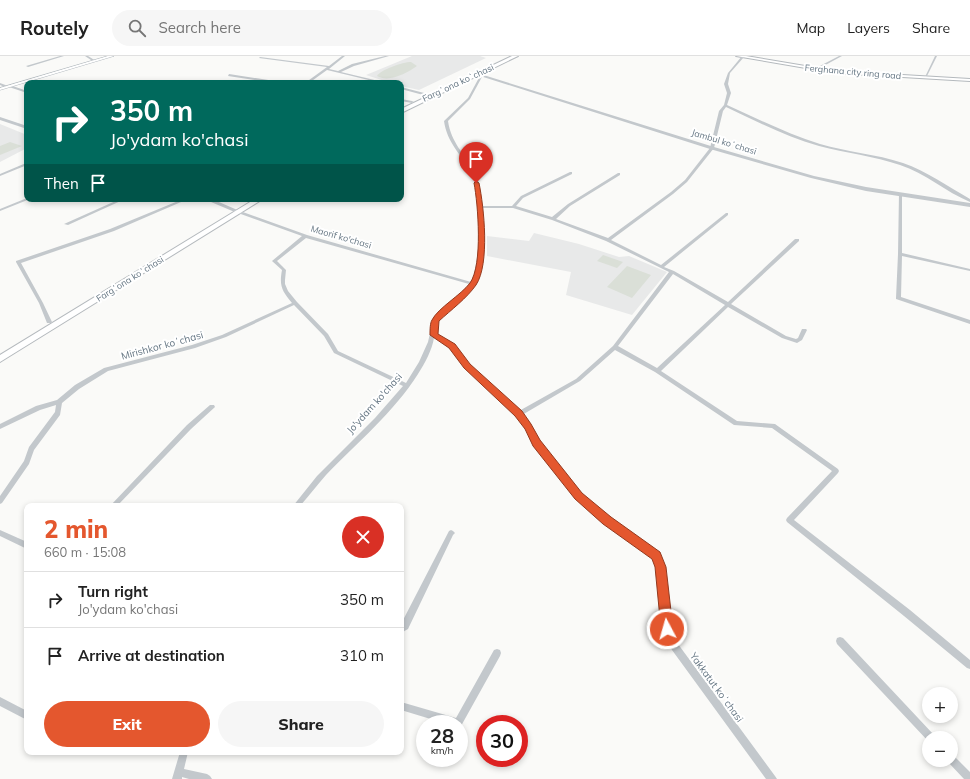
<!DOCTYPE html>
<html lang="en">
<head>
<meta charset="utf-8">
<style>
  body { margin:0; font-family:Mulish,sans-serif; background:#f6f6f6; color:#222; height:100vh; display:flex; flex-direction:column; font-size:15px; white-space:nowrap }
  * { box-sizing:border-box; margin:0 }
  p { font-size:13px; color:#767676 }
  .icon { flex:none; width:22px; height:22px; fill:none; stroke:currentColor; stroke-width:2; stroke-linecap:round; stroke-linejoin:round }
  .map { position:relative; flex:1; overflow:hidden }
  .panel { position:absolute; left:24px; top:447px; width:380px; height:252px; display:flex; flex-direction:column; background:#fff; border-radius:8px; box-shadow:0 2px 6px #0003 }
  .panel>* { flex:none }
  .guide { position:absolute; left:24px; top:24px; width:380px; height:122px; border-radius:8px; box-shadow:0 2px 6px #0003; background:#00695c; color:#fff; overflow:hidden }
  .buttons { position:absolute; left:922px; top:631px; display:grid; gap:8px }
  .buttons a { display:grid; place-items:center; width:36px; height:36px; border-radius:50%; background:#fff; box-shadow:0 2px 6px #0003; font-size:20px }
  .speed { position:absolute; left:416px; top:659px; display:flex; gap:8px; font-size:20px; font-weight:700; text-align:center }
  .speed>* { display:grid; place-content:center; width:52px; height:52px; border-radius:50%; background:#fff; box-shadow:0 2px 6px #0003; line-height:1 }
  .speed small { font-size:10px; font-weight:400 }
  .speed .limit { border:6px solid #d22; background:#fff; color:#111 }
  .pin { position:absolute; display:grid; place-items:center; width:34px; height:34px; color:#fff; margin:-41px -17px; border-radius:50% 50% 50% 0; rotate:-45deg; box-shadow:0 0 4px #0007 }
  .pin .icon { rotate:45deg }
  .me { position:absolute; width:44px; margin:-22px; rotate:354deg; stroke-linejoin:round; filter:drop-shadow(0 0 3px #0008) }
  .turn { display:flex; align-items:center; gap:14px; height:84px; padding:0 20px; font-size:18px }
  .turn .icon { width:52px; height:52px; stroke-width:2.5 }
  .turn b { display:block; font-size:28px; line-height:34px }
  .then { display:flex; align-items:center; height:38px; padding:0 20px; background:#0003; gap:8px; font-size:15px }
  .round { display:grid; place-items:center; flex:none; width:42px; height:42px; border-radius:21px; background:#f6f6f6 }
  .overview { display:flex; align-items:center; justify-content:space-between; height:68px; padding:0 20px }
  h1 { font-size:24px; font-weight:800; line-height:30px; color:#e4572e }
  .primary-button { display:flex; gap:8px; margin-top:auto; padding:8px 20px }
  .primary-button a { flex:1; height:46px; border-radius:24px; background:#e4572e; color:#fff; font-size:16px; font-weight:800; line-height:46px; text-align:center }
  .primary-button a+a { background:#f6f6f6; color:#222 }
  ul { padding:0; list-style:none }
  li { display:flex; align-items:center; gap:12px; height:56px; padding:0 20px; border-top:1px solid #e0e0e0 }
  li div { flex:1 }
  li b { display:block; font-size:15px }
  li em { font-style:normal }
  header { display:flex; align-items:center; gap:24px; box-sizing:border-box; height:56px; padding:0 20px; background:#fff; border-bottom:1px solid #e0e0e0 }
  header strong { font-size:19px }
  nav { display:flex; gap:22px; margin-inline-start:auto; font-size:14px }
  .search { width:280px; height:36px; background:#f6f6f6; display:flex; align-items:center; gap:10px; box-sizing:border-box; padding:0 14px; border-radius:22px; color:#767676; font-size:15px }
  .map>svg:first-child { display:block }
  .built { fill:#e8e9e9 }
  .green { fill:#dadfd7 }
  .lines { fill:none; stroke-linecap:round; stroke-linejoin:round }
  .secondary-casing { stroke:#b3babf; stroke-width:1 }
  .primary-casing { stroke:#b5babe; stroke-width:2 }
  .trunk-casing { stroke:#b4b9bd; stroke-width:2 }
  .minor { fill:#c3c8cc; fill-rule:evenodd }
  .tertiary { fill:#c3c8cc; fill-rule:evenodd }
  .secondary { fill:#fff; fill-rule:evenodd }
  .primary { fill:#fff; fill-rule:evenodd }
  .trunk { fill:#fff; fill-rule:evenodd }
  .route { fill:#e4572e; stroke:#94391e }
  .labels { text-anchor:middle; stroke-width:4; stroke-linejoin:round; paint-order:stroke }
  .far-street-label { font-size:9px; fill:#657683; stroke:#fff }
  .street-label { font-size:10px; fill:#657683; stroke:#fff }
</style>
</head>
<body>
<header>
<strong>Routely</strong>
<div class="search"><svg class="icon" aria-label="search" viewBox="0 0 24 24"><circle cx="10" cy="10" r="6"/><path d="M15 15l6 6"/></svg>Search here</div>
<nav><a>Map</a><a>Layers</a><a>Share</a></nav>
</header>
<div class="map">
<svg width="970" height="723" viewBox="0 0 970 723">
  <rect width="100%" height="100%" fill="#fafaf8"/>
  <!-- built -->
  <path class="built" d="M412,0H480L486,2L419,34L401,30V27H391L366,19Z
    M0,68L27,79V92L0,106Z
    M534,177L579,188L619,201L629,200L667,216L632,259L566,239L571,216L487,200V180L529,185Z"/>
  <!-- green -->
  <path class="green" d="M411,6L417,10C407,17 389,27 377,20C380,14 403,6 411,6Z
    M10,86L22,90L0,99V90Z
    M603,199L623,206L617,212L597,205Z
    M627,210L651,219L632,242L607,231Z"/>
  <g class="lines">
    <!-- secondary casing -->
    <g class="secondary-casing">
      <path id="secondary" d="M108,0H114L0,34V32Z"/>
    </g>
    <!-- primary casing -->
    <g class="primary-casing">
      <path id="primary" d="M512,0H518L401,57V53Z
        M255,143H263L0,306V299Z"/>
    </g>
    <!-- trunk casing -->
    <g class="trunk-casing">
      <path id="trunk" d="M736,0H746L835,15L970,23V25L835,17Z"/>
    </g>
    <!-- minor -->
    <path class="minor" d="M60,0H64L28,11L26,10Z
      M85,0H88L96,5L94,6Z
      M342,0H345L329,13L338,15L352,8L385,0H389L354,10L341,16L387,27H381L327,14L309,27H305L327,11L259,2L260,1L329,10Z
      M742,0L744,1L730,17L728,28L731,37L727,49C758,63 788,78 820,88C847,96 876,98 903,107C926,115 949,131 970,143V146C946,136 925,117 900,109C874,100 846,97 819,90C787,81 756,65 726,51L723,55L714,92L687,126L673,138L611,184L661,209L726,157H728V159L664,211L674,215L728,246L795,183H799V185L731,248L786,280L796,283L798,282L802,273H806L807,274L802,284L797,287L782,282L728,251L661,315L737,365L775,368L838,413L839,415L838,417L794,464L910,554L970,604V613L967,612L904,560L787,466L786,464L787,462L832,415L772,372L734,369L655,316L615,294L580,325L522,359L530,369L538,385L581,438L609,463L659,498L665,511L671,573L678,588L775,720L777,723H766L672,594L663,573L657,511L653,502L605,467L577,442L534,389L526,373L516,360L465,311L450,291L434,282C432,294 425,307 418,318C394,356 357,387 326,419C317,429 309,440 300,450H293L317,420L375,362L403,330L334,297L324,280L294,249L226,281L195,292L108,315L79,333L62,347L60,359L34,394L29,408L2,447L0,448V440L24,405L29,391L55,356L56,349L40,354L0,373V368L36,350L57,344L75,329L104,312L192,289L222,279L292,247C282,235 279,230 282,214L272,205L302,180L238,157V155H240L307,179L471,226C481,204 483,138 471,116C461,98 447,87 444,65L468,42L481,18L483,19L470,43L448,65C451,87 465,98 475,117C480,126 481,139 482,150H512L521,140L570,116H572V118L523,142L516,150L552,161L568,148L618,117H620V119L570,150L556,163L608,182L671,136L685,124L710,92L719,55L724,49L727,37L724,28L728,17ZM482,152H513L552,164L606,185L669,216L613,290L576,323L519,355L469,309L454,289L435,278L437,266L461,244L475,228V227C486,205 485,176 482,152ZM306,182L469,228L457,242L433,264L428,286L419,306L406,327L338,295L328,278L297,246L288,235L285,228V224L286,214L277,205ZM673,218L725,249L657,312L618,290Z
      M839,0H842L818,13L816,12Z
      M935,0H937L927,20L925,21Z
      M229,18L281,26L283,27H275L228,20Z
      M0,27L8,30L9,31L7,32L0,29Z
      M10,29L27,35V37L9,31Z
      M401,31L428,38L429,39L427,40L401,33Z
      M401,43L412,45L414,46L412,47L401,45Z
      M26,107H27V109L0,120V118Z
      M899,137L902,138V197L970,213V215L902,200L901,241L970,264V268L896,243V242L898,198Z
      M27,142V143H30L0,155V153Z
      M120,143H125L68,169L64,168Z
      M183,143H188L114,175L21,207L43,247L52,266L51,267H47L39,247L16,206V205L110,173Z
      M210,349H214L215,351L191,373L117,450H110L187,369Z
      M0,474L27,486V493L0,480Z
      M451,474L453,475L455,477L453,479L408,573L401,577V568L449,475Z
      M840,581L843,582L934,679L935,682H929V686L928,685L837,588L836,585L837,582Z
      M497,593L500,594L501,597L500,600L461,670L459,671V668H447L401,654V646L456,662L494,594Z
      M0,641L27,655V664L0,650Z
      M180,696H188L184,713L207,718L210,720L212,723H189L182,721V723H172Z
      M951,698L954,700L970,716V723H964L948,706L947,704H951Z"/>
    <!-- tertiary -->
    <path class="tertiary" d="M477,17L714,91L814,120L866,131L970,147V151L866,135L811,122L710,93L477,19Z
      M0,61L27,70V73L0,64Z
      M204,143H212L242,156L237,157Z"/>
    <!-- secondary -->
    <use href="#secondary" class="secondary"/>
    <!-- primary -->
    <use href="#primary" class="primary"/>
    <!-- trunk -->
    <use href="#trunk" class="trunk"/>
  </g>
  <!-- route -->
  <path class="route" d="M476,125L479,127C484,151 490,208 476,229C467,242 451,254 439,265L438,278L455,288L470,308L522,355L531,368L540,384L582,437L611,461L660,496L666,511L673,573L672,577L667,579L663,577L661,573L655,511L652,503L603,468L575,443L533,390L525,373L515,360L464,312L449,292L430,279C430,274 430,267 432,264C438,252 461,239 470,227C483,209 478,148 474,127Z"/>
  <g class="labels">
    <!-- far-street labels -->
    <g class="far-street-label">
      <text transform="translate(853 16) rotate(5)" y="3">Ferghana city ring road</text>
      <text transform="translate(458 27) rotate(-25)" y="3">Fargʻona koʻchasi</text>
      <text transform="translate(724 86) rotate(17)" y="3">Jambul koʻchasi</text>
      <text transform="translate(341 181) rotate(16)" y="3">Maorif ko'chasi</text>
      <text transform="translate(130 223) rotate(-32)" y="3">Fargʻona koʻchasi</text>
    </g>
    <!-- street labels -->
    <g class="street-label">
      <text transform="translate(162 289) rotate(-15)" y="4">Mirishkor koʻchasi</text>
      <text transform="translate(374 347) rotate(-48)" y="4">Jo'ydam ko'chasi</text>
      <text transform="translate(717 631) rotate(54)" y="4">Yakkatut koʻchasi</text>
    </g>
  </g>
</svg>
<div class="buttons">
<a>+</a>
<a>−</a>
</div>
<div class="speed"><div>28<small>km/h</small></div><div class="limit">30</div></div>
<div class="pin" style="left:476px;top:127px;background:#d93025"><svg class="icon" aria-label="arrive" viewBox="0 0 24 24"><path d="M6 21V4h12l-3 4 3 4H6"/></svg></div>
<svg class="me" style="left:667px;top:573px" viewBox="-20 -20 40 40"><circle r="17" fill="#e4572e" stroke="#fff" stroke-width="3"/><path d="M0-11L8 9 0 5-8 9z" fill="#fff"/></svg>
<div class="guide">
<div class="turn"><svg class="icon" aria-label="right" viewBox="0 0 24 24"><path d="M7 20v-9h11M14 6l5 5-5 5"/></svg><div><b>350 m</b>Jo'ydam ko'chasi</div></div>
<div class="then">Then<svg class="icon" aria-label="arrive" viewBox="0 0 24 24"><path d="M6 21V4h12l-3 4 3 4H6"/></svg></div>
</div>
<section class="panel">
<div class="overview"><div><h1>2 min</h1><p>660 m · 15:08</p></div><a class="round" style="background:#d93025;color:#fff"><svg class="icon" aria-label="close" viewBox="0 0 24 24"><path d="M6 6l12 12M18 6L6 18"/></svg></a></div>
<ul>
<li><svg class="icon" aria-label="right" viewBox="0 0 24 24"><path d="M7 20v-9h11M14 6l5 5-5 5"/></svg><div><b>Turn right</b><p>Jo'ydam ko'chasi</p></div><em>350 m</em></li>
<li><svg class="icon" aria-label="arrive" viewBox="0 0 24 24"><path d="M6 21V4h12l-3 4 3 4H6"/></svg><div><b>Arrive at destination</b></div><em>310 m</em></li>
</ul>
<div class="primary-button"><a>Exit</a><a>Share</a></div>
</section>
</div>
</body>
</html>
